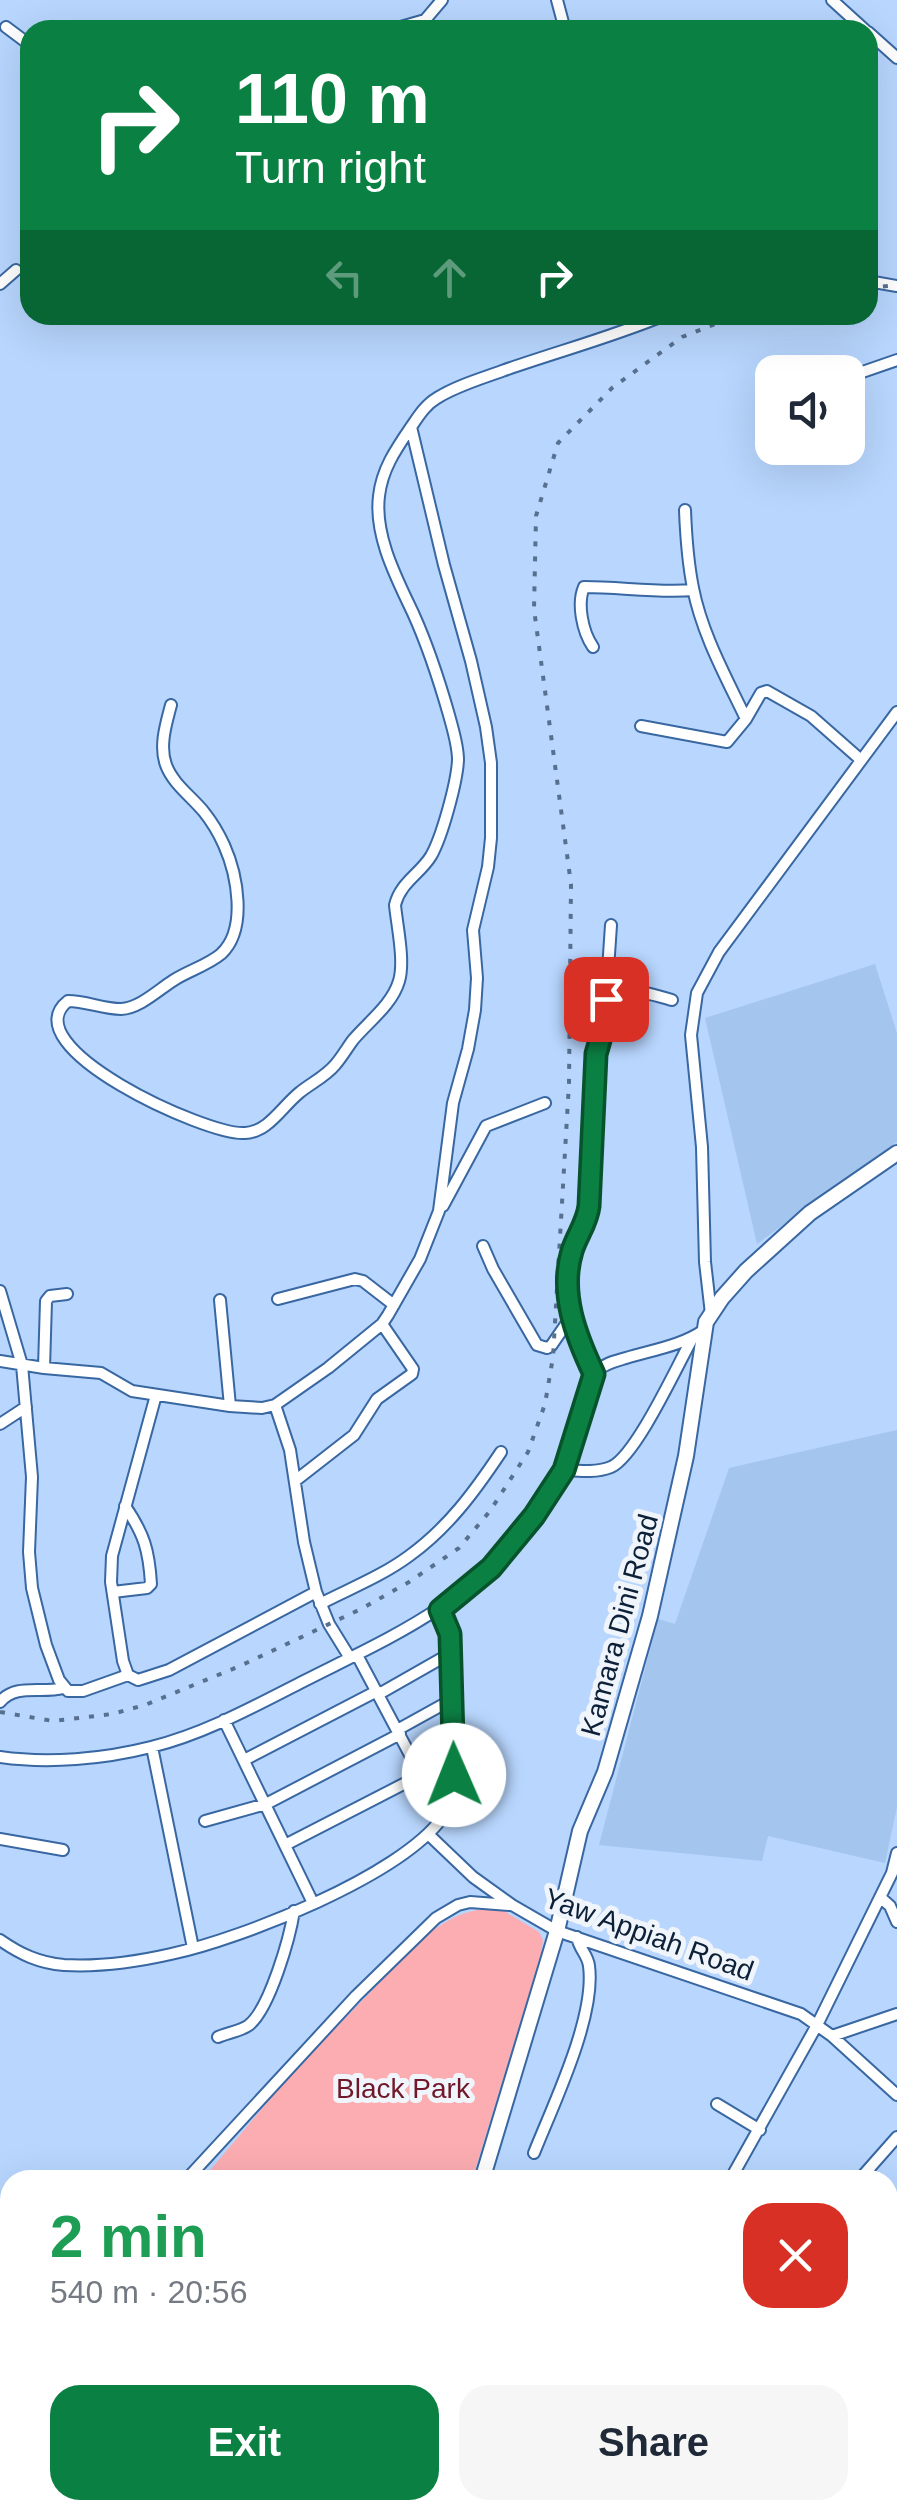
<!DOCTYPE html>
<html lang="en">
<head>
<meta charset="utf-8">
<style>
  body { margin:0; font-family:Arial,sans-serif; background:#f6f6f7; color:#1f2937; height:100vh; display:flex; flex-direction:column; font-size:38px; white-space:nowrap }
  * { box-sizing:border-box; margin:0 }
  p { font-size:32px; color:#747a83 }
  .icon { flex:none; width:55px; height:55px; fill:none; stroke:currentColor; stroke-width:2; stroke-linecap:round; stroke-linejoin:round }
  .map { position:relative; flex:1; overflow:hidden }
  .sheet { position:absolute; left:0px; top:2170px; width:898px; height:350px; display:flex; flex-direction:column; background:#fff; border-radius:30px 30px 0 0; box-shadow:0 10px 40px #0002 }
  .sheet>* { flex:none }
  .top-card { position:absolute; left:20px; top:20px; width:858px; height:305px; border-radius:30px; box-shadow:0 10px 40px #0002; background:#0b8043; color:#fff; overflow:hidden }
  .tools { position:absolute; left:755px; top:355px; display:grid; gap:20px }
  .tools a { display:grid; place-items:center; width:110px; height:110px; border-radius:20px; background:#fff; box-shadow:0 10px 40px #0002; font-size:50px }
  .pin { position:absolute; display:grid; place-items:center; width:85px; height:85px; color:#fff; margin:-42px; border-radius:20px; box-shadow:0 5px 15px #0006 }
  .me { position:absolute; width:110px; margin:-55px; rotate:359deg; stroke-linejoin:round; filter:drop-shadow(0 0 8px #0008) }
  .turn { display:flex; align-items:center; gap:35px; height:210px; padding:0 50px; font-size:45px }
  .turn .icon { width:130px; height:130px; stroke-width:2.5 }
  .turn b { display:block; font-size:70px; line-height:85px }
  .lanes { display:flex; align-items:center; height:95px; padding:0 50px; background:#0003; justify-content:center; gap:50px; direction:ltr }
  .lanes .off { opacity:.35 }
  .round { display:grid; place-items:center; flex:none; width:105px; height:105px; border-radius:30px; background:#f6f6f7 }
  .headline { display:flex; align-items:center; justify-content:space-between; height:170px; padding:0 50px }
  h1 { font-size:60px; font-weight:800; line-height:75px; color:#1e9e55 }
  .button { display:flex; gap:20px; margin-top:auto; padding:20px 50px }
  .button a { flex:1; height:115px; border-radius:30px; background:#0b8043; color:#fff; font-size:40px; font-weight:800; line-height:115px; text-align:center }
  .button a+a { background:#f6f6f7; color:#1f2937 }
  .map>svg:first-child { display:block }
  .built { fill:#a4c5ee }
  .green { fill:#fcadb2 }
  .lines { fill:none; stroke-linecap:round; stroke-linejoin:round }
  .street-casing { stroke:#3867a1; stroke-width:14 }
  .secondary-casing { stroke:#3867a1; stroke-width:18 }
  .street { stroke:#fff; stroke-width:10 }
  .secondary { stroke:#fff; stroke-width:14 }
  .rail { stroke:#58708f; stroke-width:4; stroke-dasharray:5 10; stroke-linecap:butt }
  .route-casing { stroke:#07532c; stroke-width:25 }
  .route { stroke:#0b8043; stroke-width:18 }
  .labels { text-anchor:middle; stroke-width:10; stroke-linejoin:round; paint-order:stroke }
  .street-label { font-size:28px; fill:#0c2038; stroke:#f0f5fc }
  .park-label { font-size:28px; fill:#701829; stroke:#f0f5fc }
</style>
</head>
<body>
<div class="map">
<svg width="897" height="2520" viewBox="0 0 897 2520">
  <rect width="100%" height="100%" fill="#b8d6fe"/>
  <!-- built -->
  <path class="built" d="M875,964L897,1033V1142L757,1244L705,1018Z
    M897,1430V1807L885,1863L768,1836L762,1861L599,1845L658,1619L675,1624L729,1468Z"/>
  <!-- green -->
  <path class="green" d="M499,1908L539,1932L543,1940L541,1955L472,2180H202L287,2079L421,1939C450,1918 463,1909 499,1908Z
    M10,2353V2510H353L350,2520H0V2365Z"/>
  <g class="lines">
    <!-- street casing -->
    <g class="street-casing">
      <path id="street" d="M557,0L565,30
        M832,0L865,30
        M6,27L30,45
        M390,30L425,20L442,0
        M868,32L897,58
        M868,281L897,286
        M0,284L16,270
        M848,377L897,360
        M685,510C686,536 688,563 693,588C702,634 726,677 746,719
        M593,647C582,631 577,603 584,587C621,587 657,593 693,590
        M171,705C166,724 159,746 166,765C173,784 192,797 204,812C212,822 219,834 224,845C237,874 248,929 221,954C208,965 188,971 174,980C158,990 140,1008 121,1009C103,1009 86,1001 68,1001C10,1046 207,1136 245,1133C252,1133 261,1129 266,1125C278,1116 287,1103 299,1093C311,1083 325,1077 335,1065C342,1057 347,1048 353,1040C368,1022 392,1005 399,981C405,961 397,926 395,905C400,883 420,874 431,856C442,837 457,782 458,760C458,745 453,730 449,715C439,680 428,646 413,613C397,579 374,536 379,496C382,469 396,449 411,427
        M641,726L727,742L746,719L761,693L767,691L811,716L861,760
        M608,1011L606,999L611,925
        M443,1206L486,1126L545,1103
        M483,1246L493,1269L537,1345L547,1348L551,1346L571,1317
        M0,1291L22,1365L32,1477L29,1552L32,1588L46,1645L59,1680L68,1691H83L128,1675
        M278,1299L355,1279L363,1281L394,1305
        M220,1300L230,1406
        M711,1314L705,1262L702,1147L691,1035L697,993L719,952L897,712
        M0,1361L44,1368L101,1373L132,1391L230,1406L262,1408L275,1405L328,1368L382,1324L388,1315L420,1259L439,1211L453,1103L468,1049L475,1010L477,978L473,930L488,867L491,838V763L486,727L471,661L444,565L411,427C418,417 425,405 437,398C456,386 480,379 502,371C556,352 612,337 665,315
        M44,1368L46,1301L50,1296L67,1294
        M595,1374C576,1336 560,1293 572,1251C577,1235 587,1223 589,1206L597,1054C600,1033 606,998 631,993C643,990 660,997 672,1000
        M156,1395L112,1556L111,1582L123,1661L128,1675L138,1680L169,1670L316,1592
        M275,1405L290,1450L304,1542L316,1592L329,1624L350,1658
        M0,1424L26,1407
        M563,1470C579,1471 596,1473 611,1467C636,1456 677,1366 692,1339
        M295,1481L354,1435L377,1399L412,1374L413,1369L382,1324
        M113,1592L147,1588L151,1584C149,1550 144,1534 125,1506
        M320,1604C349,1589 382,1576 409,1556C448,1528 475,1491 501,1452
        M357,1655L443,1817
        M379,1694L451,1653
        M0,1702C16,1683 41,1694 63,1688
        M224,1720L313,1903
        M397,1730L453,1699
        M152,1747L193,1948
        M0,1757C48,1764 104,1759 151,1747C204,1734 255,1706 304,1681C395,1635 468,1605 531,1521C542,1505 555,1487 563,1470C573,1449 586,1382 598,1370C606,1363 616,1361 626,1358C652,1350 681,1346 704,1330
        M244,1760L377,1691
        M205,1821L266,1804L400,1734
        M428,1834L473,1877L512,1905L557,1931L801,2014L832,2036L897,2095
        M0,1839L63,1850
        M285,1845L421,1775
        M880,1897L890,1906L897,1922
        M0,1940C20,1954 39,1963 64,1965C99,1967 136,1962 171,1954C241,1939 400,1876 442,1818C449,1809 451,1800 453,1789L451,1647L448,1627L440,1610
        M832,2036L897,2014
        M218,2037C227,2033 241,2031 249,2025C270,2008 290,1937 294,1911
        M717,2104L760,2130
        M534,2153C553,2105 596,2017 589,1966C588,1955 579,1949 577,1937
        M186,2180L356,1996L436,1918L458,1905L470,1902L509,1905
        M730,2180L817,2025L892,1873L897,1853
        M859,2180L897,2137
        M888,2271L897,2272
        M0,2329L10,2320
        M888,2346L897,2331
        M858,2510L869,2520
        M518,2520L524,2510
        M884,2520L897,2507"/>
    </g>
    <!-- secondary casing -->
    <g class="secondary-casing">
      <path id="secondary" d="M482,2180L557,1931L580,1831L605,1772L650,1616L686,1456L706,1322L722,1298L746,1271L810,1213L897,1153
        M377,2520L381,2510"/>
    </g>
    <!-- street -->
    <use href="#street" class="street"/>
    <!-- secondary -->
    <use href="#secondary" class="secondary"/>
    <!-- rail -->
    <path class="rail" d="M868,288L897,285
      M0,1712L53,1721L112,1714L145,1705L240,1666L361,1609L409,1582L459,1548L490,1511L528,1452L545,1404L553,1357L569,1083L571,884L534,609L536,516L558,443L612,388L682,337L738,315"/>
  </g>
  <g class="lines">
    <!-- route casing -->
    <g class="route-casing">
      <path id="route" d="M454,1775L450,1634L440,1610L491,1568L534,1516L564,1470L594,1374C576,1336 559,1293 572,1251C577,1235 587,1223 589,1206L596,1054L608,1012L606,999"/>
    </g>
    <!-- route -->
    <use href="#route" class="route"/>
  </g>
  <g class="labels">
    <!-- street labels -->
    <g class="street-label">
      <text transform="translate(619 1625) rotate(-75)" y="10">Kamara Dini Road</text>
      <text transform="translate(649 1934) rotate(20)" y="10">Yaw Appiah Road</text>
    </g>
    <!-- park labels -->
    <g class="park-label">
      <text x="403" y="2098">Black Park</text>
    </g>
  </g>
</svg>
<div class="tools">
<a><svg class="icon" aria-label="sound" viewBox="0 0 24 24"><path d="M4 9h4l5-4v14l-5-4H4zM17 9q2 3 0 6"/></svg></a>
</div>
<div class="pin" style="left:606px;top:999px;background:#d93025"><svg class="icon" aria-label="arrive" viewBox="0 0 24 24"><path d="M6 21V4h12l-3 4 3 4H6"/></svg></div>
<svg class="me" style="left:454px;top:1775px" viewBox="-20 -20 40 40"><circle r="19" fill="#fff"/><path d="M0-13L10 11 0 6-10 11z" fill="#0b8043"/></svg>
<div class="top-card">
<div class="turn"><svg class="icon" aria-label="right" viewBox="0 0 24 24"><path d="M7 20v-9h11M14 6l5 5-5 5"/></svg><div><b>110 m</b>Turn right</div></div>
<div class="lanes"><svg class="icon off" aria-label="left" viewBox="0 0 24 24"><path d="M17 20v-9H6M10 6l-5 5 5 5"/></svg><svg class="icon off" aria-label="ahead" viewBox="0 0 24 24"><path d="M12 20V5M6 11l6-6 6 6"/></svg><svg class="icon" aria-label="right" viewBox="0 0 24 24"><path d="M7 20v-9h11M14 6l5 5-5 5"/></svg></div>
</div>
<section class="sheet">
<div class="headline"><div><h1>2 min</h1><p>540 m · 20:56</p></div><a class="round" style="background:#d93025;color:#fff"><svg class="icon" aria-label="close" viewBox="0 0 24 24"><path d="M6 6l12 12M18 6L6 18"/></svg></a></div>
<div class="button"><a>Exit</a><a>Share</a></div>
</section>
</div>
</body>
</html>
